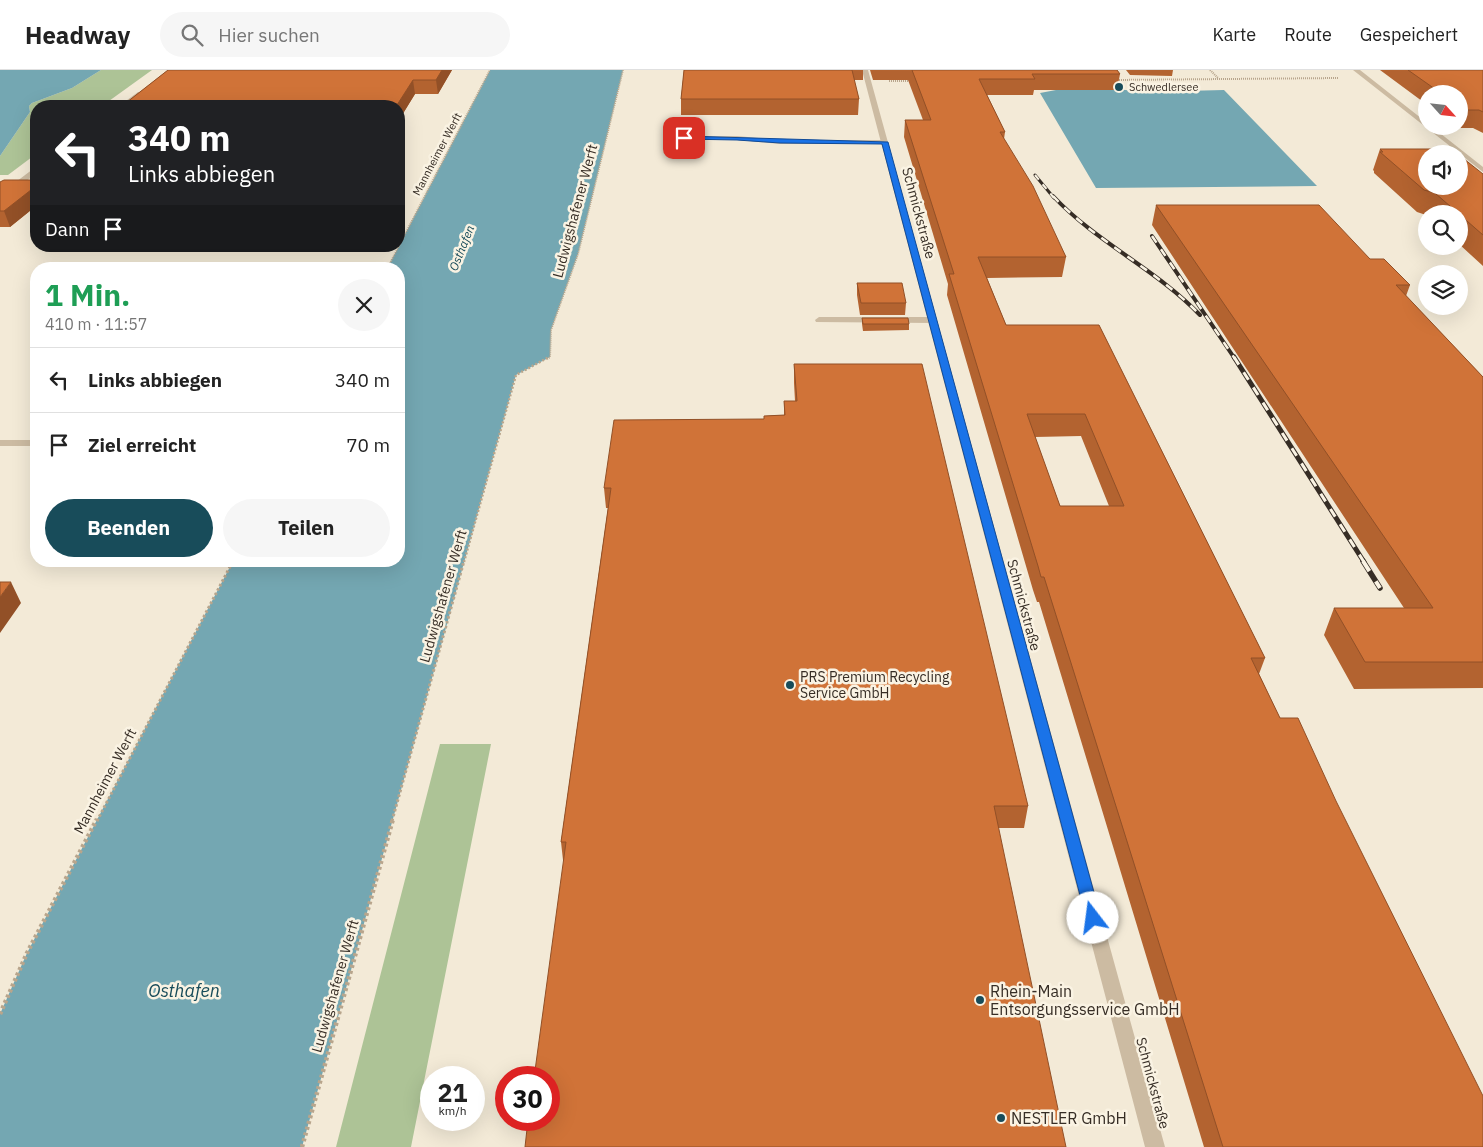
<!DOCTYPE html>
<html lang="de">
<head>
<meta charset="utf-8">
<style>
  body { margin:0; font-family:"IBM Plex Sans",sans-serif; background:#f6f6f6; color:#222; height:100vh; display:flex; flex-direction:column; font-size:19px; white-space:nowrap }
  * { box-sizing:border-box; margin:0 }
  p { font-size:16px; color:#767676 }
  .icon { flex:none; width:28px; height:28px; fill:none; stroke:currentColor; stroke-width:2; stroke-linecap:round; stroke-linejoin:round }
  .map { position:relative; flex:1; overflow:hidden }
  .sheet { position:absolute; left:30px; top:192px; width:375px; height:305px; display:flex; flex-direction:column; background:#fff; border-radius:20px; box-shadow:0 5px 20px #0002 }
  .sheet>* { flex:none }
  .banner { position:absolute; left:30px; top:30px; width:375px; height:152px; border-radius:20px; box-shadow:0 5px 20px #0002; background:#202124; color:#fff; overflow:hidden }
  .needle { width:32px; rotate:117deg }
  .tools { position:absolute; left:1418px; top:15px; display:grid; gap:10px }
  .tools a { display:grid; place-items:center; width:50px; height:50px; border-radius:50%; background:#fff; box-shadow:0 5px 20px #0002; font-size:25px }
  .speed { position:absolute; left:420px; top:996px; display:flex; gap:10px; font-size:25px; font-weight:700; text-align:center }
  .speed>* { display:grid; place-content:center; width:65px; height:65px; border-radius:50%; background:#fff; box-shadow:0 5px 20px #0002; line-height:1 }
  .speed small { font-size:12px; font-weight:400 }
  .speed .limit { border:8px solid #d22; background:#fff; color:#111 }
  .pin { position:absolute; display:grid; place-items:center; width:42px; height:42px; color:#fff; margin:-21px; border-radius:10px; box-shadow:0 2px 8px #0006 }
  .me { position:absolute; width:55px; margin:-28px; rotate:345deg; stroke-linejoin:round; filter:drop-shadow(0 0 4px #0008) }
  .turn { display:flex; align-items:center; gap:18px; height:105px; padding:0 15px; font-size:22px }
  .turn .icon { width:65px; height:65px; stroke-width:2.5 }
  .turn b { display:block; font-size:35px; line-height:42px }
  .then { display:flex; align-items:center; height:48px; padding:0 15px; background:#0003; gap:10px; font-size:19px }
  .round { display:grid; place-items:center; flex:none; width:52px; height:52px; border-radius:26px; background:#f6f6f6 }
  .overview { display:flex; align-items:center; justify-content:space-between; height:85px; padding:0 15px }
  h1 { font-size:30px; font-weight:700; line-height:38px; color:#1e9e55 }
  .primary-button { display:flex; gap:10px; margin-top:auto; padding:10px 15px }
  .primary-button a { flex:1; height:58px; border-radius:30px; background:#184c5a; color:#fff; font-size:20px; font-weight:700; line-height:58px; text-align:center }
  .primary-button a+a { background:#f6f6f6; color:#222 }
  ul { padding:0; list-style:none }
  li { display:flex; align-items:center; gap:15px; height:65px; padding:0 15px; border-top:1px solid #e0e0e0 }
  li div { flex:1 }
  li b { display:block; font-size:19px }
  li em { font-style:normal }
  header { display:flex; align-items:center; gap:30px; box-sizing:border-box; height:70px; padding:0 25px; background:#fff; border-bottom:1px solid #e0e0e0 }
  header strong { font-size:24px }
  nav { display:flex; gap:28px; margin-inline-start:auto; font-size:18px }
  .search { width:350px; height:45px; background:#f6f6f6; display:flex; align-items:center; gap:12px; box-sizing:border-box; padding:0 18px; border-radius:28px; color:#767676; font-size:19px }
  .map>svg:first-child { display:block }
  .green { fill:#adc396 }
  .water { fill:#74a7b2 }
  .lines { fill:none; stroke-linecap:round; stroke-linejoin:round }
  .path-far3 { stroke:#b8a58c; stroke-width:2; stroke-dasharray:1 1; stroke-linecap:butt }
  .path-far2 { stroke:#b8a58c; stroke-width:2.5; stroke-dasharray:2 2; stroke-linecap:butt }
  .path-far1 { stroke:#b8a58c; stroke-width:3; stroke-dasharray:2.5 2.5; stroke-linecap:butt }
  .path { stroke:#b8a58c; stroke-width:4.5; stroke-dasharray:3 3; stroke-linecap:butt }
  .service { fill:#ccbba2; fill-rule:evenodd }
  .minor { fill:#ccbba2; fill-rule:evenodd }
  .rail-far3-casing { stroke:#362d25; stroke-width:3 }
  .rail-far2-casing { stroke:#362d25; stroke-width:4 }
  .rail-far1-casing { stroke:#362d25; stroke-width:5 }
  .rail-casing { stroke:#362d25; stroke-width:5.5 }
  .rail-far3 { stroke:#faf3e3; stroke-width:2; stroke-dasharray:6; stroke-linecap:butt }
  .rail-far2 { stroke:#faf3e3; stroke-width:2.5; stroke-dasharray:8; stroke-linecap:butt }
  .rail-far1 { stroke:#faf3e3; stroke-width:3; stroke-dasharray:9; stroke-linecap:butt }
  .rail { stroke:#faf3e3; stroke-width:4; stroke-dasharray:12; stroke-linecap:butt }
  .wall { fill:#b36330; fill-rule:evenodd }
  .shaded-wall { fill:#925027 }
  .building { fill:#d07338; stroke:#925027; fill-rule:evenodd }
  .route { fill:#1a73e8; stroke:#114b97 }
  .poi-dot { fill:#184c5a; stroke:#faf3e3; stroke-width:2 }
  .labels { text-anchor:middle; stroke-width:5; stroke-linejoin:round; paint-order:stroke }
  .far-poi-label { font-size:11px; fill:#362d25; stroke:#faf3e3; text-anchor:start }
  .far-street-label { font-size:11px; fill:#362d25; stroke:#faf3e3 }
  .far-water-label { font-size:12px; font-style:italic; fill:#184c5a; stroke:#faf3e3 }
  .street-label { font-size:14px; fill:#362d25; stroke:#faf3e3 }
  .poi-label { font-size:14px; fill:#362d25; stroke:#faf3e3; text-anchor:start }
  .near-poi-label { font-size:16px; fill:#362d25; stroke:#faf3e3; text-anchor:start }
  .near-water-label { font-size:18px; font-style:italic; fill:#184c5a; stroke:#faf3e3 }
</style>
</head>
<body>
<header>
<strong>Headway</strong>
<div class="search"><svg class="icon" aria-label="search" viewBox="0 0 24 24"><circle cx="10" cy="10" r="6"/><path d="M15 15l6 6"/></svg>Hier suchen</div>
<nav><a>Karte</a><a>Route</a><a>Gespeichert</a></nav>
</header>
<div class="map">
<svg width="1483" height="1077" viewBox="0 0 1483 1077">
  <rect width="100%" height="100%" fill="#f3ead7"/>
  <!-- green -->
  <path class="green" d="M101,0H152L102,36H36V84L8,105H0V86L30,42L29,36L32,33L72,18Z
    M440,674H491L411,1077H336Z"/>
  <!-- water -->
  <path class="water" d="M0,0H101L72,18L32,33L29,36L30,42L0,86Z
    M490,0H623L578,184L551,260L550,287L516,305L302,1077H0V944L27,883L233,491H399V199H387Z
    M1116,19L1144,22L1224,20L1317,116L1096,118L1040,23L1056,20Z"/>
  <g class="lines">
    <!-- path-far3 -->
    <path class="path-far3" d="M1210,0L1218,8
      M1115,10L1338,8
      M889,11H912
      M399,176L490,0
      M387,199L399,176
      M547,289L550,287L551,260L578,184L623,0"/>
    <!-- path-far2 -->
    <path class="path-far2" d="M464,492L516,305L549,287"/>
    <!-- path-far1 -->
    <path class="path-far1" d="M97,751L233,491
      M392,751L464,491"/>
    <!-- path -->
    <path class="path" d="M0,944L27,883L97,749
      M302,1077L393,749"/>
    <!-- service -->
    <path class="service" d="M684,66H737L780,70H885L888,72L885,74H780L737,70L682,69V67Z
      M819,247H932L936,250L932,253L816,252L815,250Z
      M0,370H36V376H0Z"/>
    <!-- minor -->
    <path class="minor" d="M862,0H868L1165,1077H1145Z
      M1353,0H1360L1426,52V56H1431L1483,97V102Z
      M138,22L143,23L126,36H119Z
      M33,99H36V104L0,130V124Z"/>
    <!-- rail-far3 casing -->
    <g class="rail-far3-casing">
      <path id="rail-far3" d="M1035,105L1054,128"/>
    </g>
    <!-- rail-far2 casing -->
    <g class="rail-far2-casing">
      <path id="rail-far2" d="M1053,126C1097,173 1156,199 1200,245
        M1152,166L1235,289"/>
    </g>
    <!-- rail-far1 casing -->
    <g class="rail-far1-casing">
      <path id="rail-far1" d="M1234,287L1364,492"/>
    </g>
    <!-- rail casing -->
    <g class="rail-casing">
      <path id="rail" d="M1363,491L1380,518"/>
    </g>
    <!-- rail-far3 -->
    <use href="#rail-far3" class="rail-far3"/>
    <!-- rail-far2 -->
    <use href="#rail-far2" class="rail-far2"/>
    <!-- rail-far1 -->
    <use href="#rail-far1" class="rail-far1"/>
    <!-- rail -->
    <use href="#rail" class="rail"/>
  </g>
  <!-- wall -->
  <path class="wall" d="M168,0H452L438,24H415L399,50V36H122Z
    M684,0H863V10H854L859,29L858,45H681V29Z
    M870,0H1117L1120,4L1117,20H1034L1033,25H987L1005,62L1004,69L1066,187L1062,207L987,208L1006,255H1099L1265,588L1259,604L1483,1077H1204L1039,532H1037L1033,520L947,225L948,214L904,67L905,50H923L908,10H873ZM1081,366L1109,436H1060L1035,367Z
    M1126,0H1173L1172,6L1130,5Z
    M1380,0H1483V63L1473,58H1458L1456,56H1459V24H1426V34Z
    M1380,79L1483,104V196L1459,174V144H1426V145L1417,142L1374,103V101L1373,100Z
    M36,110V136L10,157H0V112Z
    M1156,135L1370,189L1410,215L1406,226L1483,307V618L1354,619L1324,565L1334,538H1404L1152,155Z
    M857,213L906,233L905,245H860L857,225Z
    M862,248L909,254V260L863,261L862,254Z
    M794,294L1028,736L1024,758H999L563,790L561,772L608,438H606L604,418L764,349V346L784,345V331H795L794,313Z"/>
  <!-- shaded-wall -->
  <path class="shaded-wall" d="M442,0H452L438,24L436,10Z
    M413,10L415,24L399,50V36H397V35Z
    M399,59L401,74L399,79Z
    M36,116V136L10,157L4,141Z
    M11,512L21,533L0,563V527Z"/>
  <!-- building -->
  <path class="building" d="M168,0H442L436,10H413L397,35H386L387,36H370L371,35H223L221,36H122Z
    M684,0H852L859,29H681Z
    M912,0H1117L1120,4H1032L1035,9H979L1005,62H1000L1033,116L1066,187H978L1006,255H1099L1265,588H1251L1280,648H1298L1336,731L1483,1026V1077H1223L1044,507H1041L1038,496L949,204H954L905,50H931ZM1027,344H1085L1124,436H1060Z
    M1408,0H1483V42L1479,40H1465L1459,36V24H1442Z
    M1380,79H1452L1458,84H1426V116H1459V85L1483,104V165L1435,123L1424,120L1380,82H1383Z
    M4,110H36V116L4,141H0V112Z
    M1156,135H1319L1370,189H1384L1410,215H1396L1483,307V592H1365L1334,538H1433Z
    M857,213H902L906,233H861Z
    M862,248H908L909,254H863Z
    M794,294H922L1028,736H994L1066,1077H525L528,1050H549V1008H534L566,772H561L611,418H604L614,350L764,349V346L785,345L784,331H797Z
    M0,512H11L0,527Z"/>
  <!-- route -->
  <path class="route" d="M684,66L888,72L1101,848L1099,853L1093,854L1088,853L1086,848L882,74L780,73L737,70L682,69Z"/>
  <!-- markers -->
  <g class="poi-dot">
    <circle cx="1119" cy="17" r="5"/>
    <circle cx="790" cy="615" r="5"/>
    <circle cx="980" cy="930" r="5"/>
    <circle cx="1001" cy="1048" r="5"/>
  </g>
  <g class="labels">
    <!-- far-poi labels -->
    <g class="far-poi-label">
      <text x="1129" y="21">Schwedlersee</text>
    </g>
    <!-- far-street labels -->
    <g class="far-street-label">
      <text transform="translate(437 84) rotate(-62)" y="4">Mannheimer Werft</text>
    </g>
    <!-- far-water labels -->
    <g class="far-water-label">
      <text transform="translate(462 178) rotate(-68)" y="4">Osthafen</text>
    </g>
    <!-- street labels -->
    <g class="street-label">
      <text transform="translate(575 141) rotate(-75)" y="5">Ludwigshafener Werft</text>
      <text transform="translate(919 143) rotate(75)" y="5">Schmickstraße</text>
      <text transform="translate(443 526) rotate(-74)" y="5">Ludwigshafener Werft</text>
      <text transform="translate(1024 535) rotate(75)" y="5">Schmickstraße</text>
      <text transform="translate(105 711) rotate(-62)" y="5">Mannheimer Werft</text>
      <text transform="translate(335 916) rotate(-74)" y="5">Ludwigshafener Werft</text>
      <text transform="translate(1153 1013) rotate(75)" y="5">Schmickstraße</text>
    </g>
    <!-- poi labels -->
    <g class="poi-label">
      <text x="800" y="612">PRS Premium Recycling<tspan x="800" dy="16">Service GmbH</tspan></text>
    </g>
    <!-- near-poi labels -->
    <g class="near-poi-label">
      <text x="990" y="927">Rhein-Main<tspan x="990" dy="18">Entsorgungsservice GmbH</tspan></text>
      <text x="1011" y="1054">NESTLER GmbH</text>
    </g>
    <!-- near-water labels -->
    <g class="near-water-label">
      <text x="184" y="927">Osthafen</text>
    </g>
  </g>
</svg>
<div class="tools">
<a><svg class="needle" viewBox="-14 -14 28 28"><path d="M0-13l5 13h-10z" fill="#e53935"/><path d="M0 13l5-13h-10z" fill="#767676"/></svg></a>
<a><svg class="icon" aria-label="sound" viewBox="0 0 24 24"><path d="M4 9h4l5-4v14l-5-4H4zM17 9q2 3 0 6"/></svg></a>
<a><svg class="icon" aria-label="search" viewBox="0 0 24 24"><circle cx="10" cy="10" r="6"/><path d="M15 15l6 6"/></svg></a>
<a><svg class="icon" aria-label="layers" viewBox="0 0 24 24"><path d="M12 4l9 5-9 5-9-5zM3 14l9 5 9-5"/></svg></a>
</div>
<div class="speed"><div>21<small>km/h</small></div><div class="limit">30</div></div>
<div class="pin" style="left:684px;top:68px;background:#d93025"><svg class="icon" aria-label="arrive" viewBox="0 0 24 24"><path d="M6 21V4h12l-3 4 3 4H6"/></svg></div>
<svg class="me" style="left:1093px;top:848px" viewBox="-20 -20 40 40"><circle r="19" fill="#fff"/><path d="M0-13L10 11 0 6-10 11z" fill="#1a73e8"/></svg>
<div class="banner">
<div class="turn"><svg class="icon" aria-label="left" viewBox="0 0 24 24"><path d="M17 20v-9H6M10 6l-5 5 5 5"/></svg><div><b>340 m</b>Links abbiegen</div></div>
<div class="then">Dann<svg class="icon" aria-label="arrive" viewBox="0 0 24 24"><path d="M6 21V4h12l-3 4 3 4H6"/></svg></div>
</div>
<section class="sheet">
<div class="overview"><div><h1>1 Min.</h1><p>410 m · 11:57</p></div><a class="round"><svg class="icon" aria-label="close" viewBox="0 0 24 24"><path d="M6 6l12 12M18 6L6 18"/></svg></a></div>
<ul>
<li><svg class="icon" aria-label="left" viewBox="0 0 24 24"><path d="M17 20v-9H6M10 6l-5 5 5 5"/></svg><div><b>Links abbiegen</b></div><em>340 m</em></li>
<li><svg class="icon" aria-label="arrive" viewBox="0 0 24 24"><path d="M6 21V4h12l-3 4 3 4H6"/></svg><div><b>Ziel erreicht</b></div><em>70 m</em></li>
</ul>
<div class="primary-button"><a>Beenden</a><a>Teilen</a></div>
</section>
</div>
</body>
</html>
